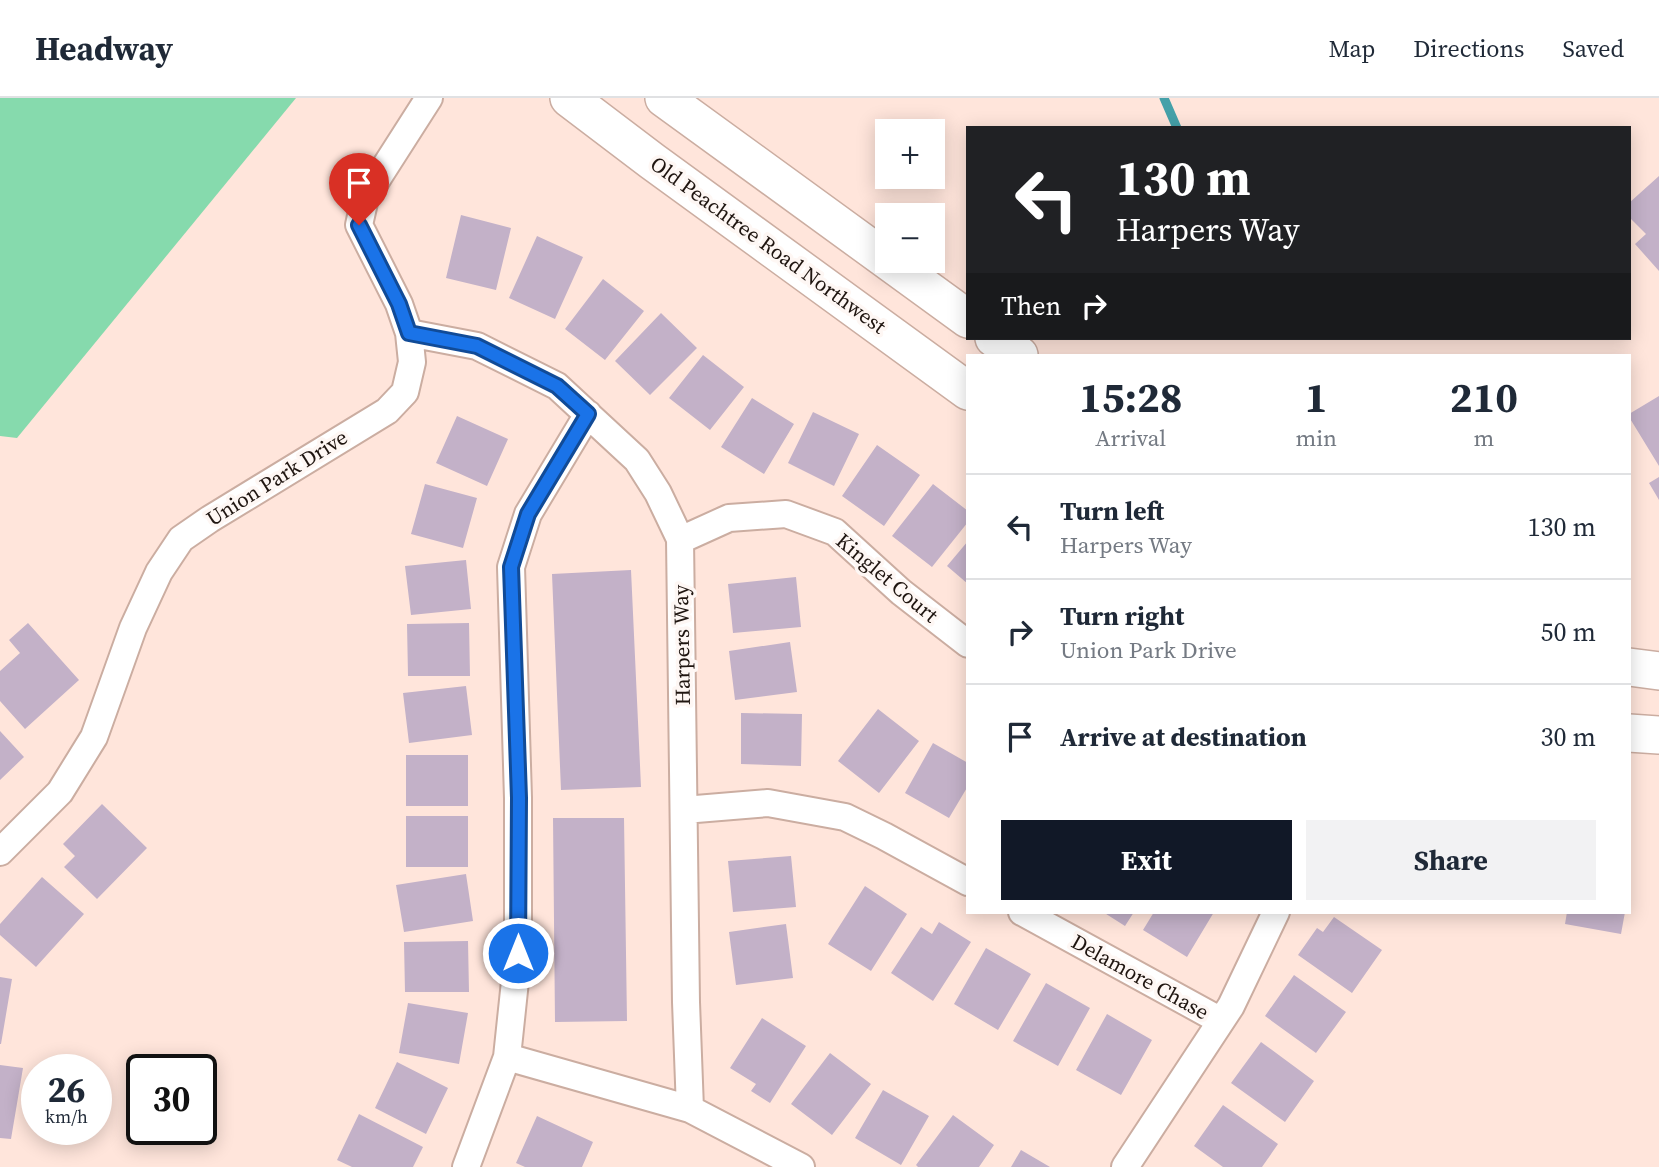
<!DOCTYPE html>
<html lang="en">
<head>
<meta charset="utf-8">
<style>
  body { margin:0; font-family:"Source Serif 4",serif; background:#f2f2f3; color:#1f2937; height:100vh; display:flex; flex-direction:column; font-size:26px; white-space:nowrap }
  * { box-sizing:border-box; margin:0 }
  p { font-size:23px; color:#747a83 }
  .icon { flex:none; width:38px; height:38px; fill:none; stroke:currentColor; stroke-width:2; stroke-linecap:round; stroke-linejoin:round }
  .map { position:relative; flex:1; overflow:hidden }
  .side { position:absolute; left:966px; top:256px; width:665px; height:560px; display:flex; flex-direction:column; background:#fff; border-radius:0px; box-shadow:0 4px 18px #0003 }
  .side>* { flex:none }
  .hud { position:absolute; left:966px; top:28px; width:665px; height:214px; border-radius:0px; box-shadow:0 4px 18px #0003; background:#202124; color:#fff; overflow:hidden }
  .controls { position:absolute; left:875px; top:21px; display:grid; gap:14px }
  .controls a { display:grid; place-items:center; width:70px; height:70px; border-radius:0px; background:#fff; box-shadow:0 4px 18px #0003; font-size:35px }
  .speed { position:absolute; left:21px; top:956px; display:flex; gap:14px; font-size:35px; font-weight:700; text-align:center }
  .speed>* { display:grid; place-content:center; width:91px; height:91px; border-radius:50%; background:#fff; box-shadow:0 4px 18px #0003; line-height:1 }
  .speed small { font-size:18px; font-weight:400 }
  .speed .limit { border:4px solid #111; border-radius:10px; background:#fff; color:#111 }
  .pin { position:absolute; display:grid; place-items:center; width:60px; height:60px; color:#fff; margin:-72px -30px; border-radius:50% 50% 50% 0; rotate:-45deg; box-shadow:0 0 7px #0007 }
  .pin .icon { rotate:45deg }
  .me { position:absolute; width:77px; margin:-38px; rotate:0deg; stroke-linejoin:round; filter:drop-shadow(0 0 5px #0008) }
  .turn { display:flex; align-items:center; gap:24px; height:147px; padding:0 35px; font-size:32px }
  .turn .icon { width:91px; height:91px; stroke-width:2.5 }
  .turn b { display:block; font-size:49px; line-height:60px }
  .then { display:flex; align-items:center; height:66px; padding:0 35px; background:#0003; gap:14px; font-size:26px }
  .eta { display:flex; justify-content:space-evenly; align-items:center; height:119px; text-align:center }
  .eta b { font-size:42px; font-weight:700; line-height:49px }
  .primary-button { display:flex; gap:14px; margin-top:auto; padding:14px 35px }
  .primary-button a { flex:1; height:80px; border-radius:0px; background:#111827; color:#fff; font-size:28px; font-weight:700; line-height:80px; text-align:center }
  .primary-button a+a { background:#f2f2f3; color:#1f2937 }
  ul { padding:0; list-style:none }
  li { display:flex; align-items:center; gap:21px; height:105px; padding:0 35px; border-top:2px solid #e0e1e3 }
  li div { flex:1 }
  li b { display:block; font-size:26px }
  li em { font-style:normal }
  header { display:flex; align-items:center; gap:42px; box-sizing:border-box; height:98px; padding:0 35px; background:#fff; border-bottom:2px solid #e0e1e3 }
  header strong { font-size:33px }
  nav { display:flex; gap:38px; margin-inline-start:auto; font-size:24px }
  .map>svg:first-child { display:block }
  .green { fill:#86daad }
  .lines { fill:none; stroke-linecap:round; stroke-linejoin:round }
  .stream { stroke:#45a1a9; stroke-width:9 }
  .building { fill:#c3b1c8 }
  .street-casing { stroke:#cbada1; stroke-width:30 }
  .secondary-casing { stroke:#cbada1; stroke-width:40 }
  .street { stroke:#fff; stroke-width:26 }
  .secondary { stroke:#fff; stroke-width:37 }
  .route-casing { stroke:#114b97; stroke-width:18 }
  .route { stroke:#1a73e8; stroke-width:12 }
  .labels { text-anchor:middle; stroke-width:7; stroke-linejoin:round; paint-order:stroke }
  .street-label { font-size:21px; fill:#1f1510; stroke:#fef7f4 }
</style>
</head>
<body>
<header>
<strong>Headway</strong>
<nav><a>Map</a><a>Directions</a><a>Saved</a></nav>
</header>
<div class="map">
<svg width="1659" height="1069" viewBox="0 0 1659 1069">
  <rect width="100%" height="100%" fill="#ffe5db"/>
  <!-- green -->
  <path class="green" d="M0,0H296L17,340L0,338Z"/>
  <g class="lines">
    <!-- stream -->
    <path class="stream" d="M1164,0L1177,30"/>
  </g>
  <!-- building -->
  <path class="building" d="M1659,78V173L1635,146L1646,136L1629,119V105Z
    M461,117L511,130L496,192L446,180Z
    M537,138L583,159L555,221L509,200Z
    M603,181L644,213L605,262L565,231Z
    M661,215L697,250L650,297L615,263Z
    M703,257L744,289L710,332L669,300Z
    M1659,298V368L1629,319V316Z
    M752,300L794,326L764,376L721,349Z
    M813,314L859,336L834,388L788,365Z
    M457,318L508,341L487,388L436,365Z
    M877,347L920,377L884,428L842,398Z
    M1659,379V402L1649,385Z
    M425,386L477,400L463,450L411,436Z
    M933,386L968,413V424L932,469L892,438Z
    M968,443V486L947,468Z
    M466,462L471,511L411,517L405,468Z
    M631,472L641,689L561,692L552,476Z
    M796,479L801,529L733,535L728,486Z
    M28,525L79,582L25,631L0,603V573L20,555L9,542Z
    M469,525L470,578H408L407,526Z
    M790,544L797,594L735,602L729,553Z
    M466,588L472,637L409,645L403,595Z
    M878,611L919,643L879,695L838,663Z
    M741,615L802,616L801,668L741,666Z
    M0,633L24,659L0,682Z
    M933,645L968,665V688L949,720L905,695Z
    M406,657H468V708H406Z
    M102,706L147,750L97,801L64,769L75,758L63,746Z
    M406,718H468V769H406Z
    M553,720H624L627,923L555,924Z
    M791,758L796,809L733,814L728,763Z
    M466,776L473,823L404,834L396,787Z
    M42,779L84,816L36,869L0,837V826Z
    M865,788L907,816L871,873L828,846Z
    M1103,814H1134L1125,828Z
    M1154,814H1214L1187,859L1143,832Z
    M1567,814H1625L1621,836L1565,826Z
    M1334,819L1382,852L1352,895L1298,857L1317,830L1323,834Z
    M939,824L971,844L933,903L891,875L921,829L932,836Z
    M786,826L793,880L736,887L729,834Z
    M468,843L469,894H405L404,844Z
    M986,850L1031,876L998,932L954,906Z
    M1294,877L1346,914L1316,955L1265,918Z
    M0,879L12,881L1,946H0Z
    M1046,885L1090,910L1058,968L1013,943Z
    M408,905L468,915L459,966L399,955Z
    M1107,916L1152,942L1121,997L1076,972Z
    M762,920L806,948L770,1005L751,993L756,986L730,970Z
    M1261,944L1314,983L1285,1024L1231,985Z
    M830,955L871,986L832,1037L791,1006Z
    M397,964L448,990L426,1036L375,1010Z
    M0,967L23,970L11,1041L0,1040Z
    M883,992L929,1018L901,1067L855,1040Z
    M1223,1007L1278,1046L1262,1069H1223L1194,1048Z
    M359,1016L423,1049L413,1069H352L337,1062Z
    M953,1017L994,1047L979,1069H918L916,1067Z
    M537,1018L593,1044L582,1069H525L516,1065Z
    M1021,1052L1050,1069H1011Z"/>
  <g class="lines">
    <!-- street casing -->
    <g class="street-casing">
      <path id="street" d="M409,235L477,248L557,288L637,362L658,395L680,441L686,904L690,1011
        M680,441L687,439L729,420L786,416L835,434L901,494L968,546
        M684,712L768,705L845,719L884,738L968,784
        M0,754L60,694L94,639L133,530L159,474L181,441L210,421L387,313L405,294L412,264L409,235L399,206L359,127L365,100L429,0
        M1022,814L1221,923
        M507,959L690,1011L801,1069
        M466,1069L507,959L518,855V700L511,469L528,416L588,316
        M1125,1069L1231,908L1276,814"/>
    </g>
    <!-- secondary casing -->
    <g class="secondary-casing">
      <path id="secondary" d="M569,0L652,63L968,293
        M664,0L968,221
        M994,240L1019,257
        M1629,569L1659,573
        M1629,635L1659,637"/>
    </g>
    <!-- street -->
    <use href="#street" class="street"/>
    <!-- secondary -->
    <use href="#secondary" class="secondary"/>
  </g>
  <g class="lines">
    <!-- route casing -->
    <g class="route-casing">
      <path id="route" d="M359,127L399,206L409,235L477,248L557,288L588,316L528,416L511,469L519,700L518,855"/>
    </g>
    <!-- route -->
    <use href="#route" class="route"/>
  </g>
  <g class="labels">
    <!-- street labels -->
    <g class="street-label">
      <text transform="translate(768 147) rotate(36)" y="7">Old Peachtree Road Northwest</text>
      <text transform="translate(277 380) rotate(-32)" y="7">Union Park Drive</text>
      <text transform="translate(887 480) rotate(40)" y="7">Kinglet Court</text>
      <text transform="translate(682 547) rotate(-91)" y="7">Harpers Way</text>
      <text transform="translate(1140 879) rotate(29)" y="7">Delamore Chase</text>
    </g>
  </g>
</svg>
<div class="controls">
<a>+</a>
<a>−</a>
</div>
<div class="speed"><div>26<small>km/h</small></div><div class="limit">30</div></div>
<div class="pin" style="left:359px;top:127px;background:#d93025"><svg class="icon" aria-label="arrive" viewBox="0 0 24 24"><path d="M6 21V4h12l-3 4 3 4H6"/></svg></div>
<svg class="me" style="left:518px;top:855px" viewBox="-20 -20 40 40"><circle r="17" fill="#1a73e8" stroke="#fff" stroke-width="3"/><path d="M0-11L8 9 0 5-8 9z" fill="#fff"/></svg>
<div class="hud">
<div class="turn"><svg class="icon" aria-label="left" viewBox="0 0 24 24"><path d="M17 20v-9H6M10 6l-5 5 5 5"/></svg><div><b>130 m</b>Harpers Way</div></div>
<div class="then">Then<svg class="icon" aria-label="right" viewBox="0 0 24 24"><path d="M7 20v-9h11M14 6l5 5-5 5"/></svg></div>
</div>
<section class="side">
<div class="eta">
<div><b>15:28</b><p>Arrival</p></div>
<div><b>1</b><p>min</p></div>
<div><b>210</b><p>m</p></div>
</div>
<ul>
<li><svg class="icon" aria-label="left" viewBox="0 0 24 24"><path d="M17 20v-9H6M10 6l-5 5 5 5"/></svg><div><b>Turn left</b><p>Harpers Way</p></div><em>130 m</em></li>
<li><svg class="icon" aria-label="right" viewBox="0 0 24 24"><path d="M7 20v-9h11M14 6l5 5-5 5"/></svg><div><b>Turn right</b><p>Union Park Drive</p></div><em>50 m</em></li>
<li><svg class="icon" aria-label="arrive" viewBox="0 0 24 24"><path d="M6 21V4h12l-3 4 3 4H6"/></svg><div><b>Arrive at destination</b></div><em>30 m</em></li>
</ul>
<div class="primary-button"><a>Exit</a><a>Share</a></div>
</section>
</div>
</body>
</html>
